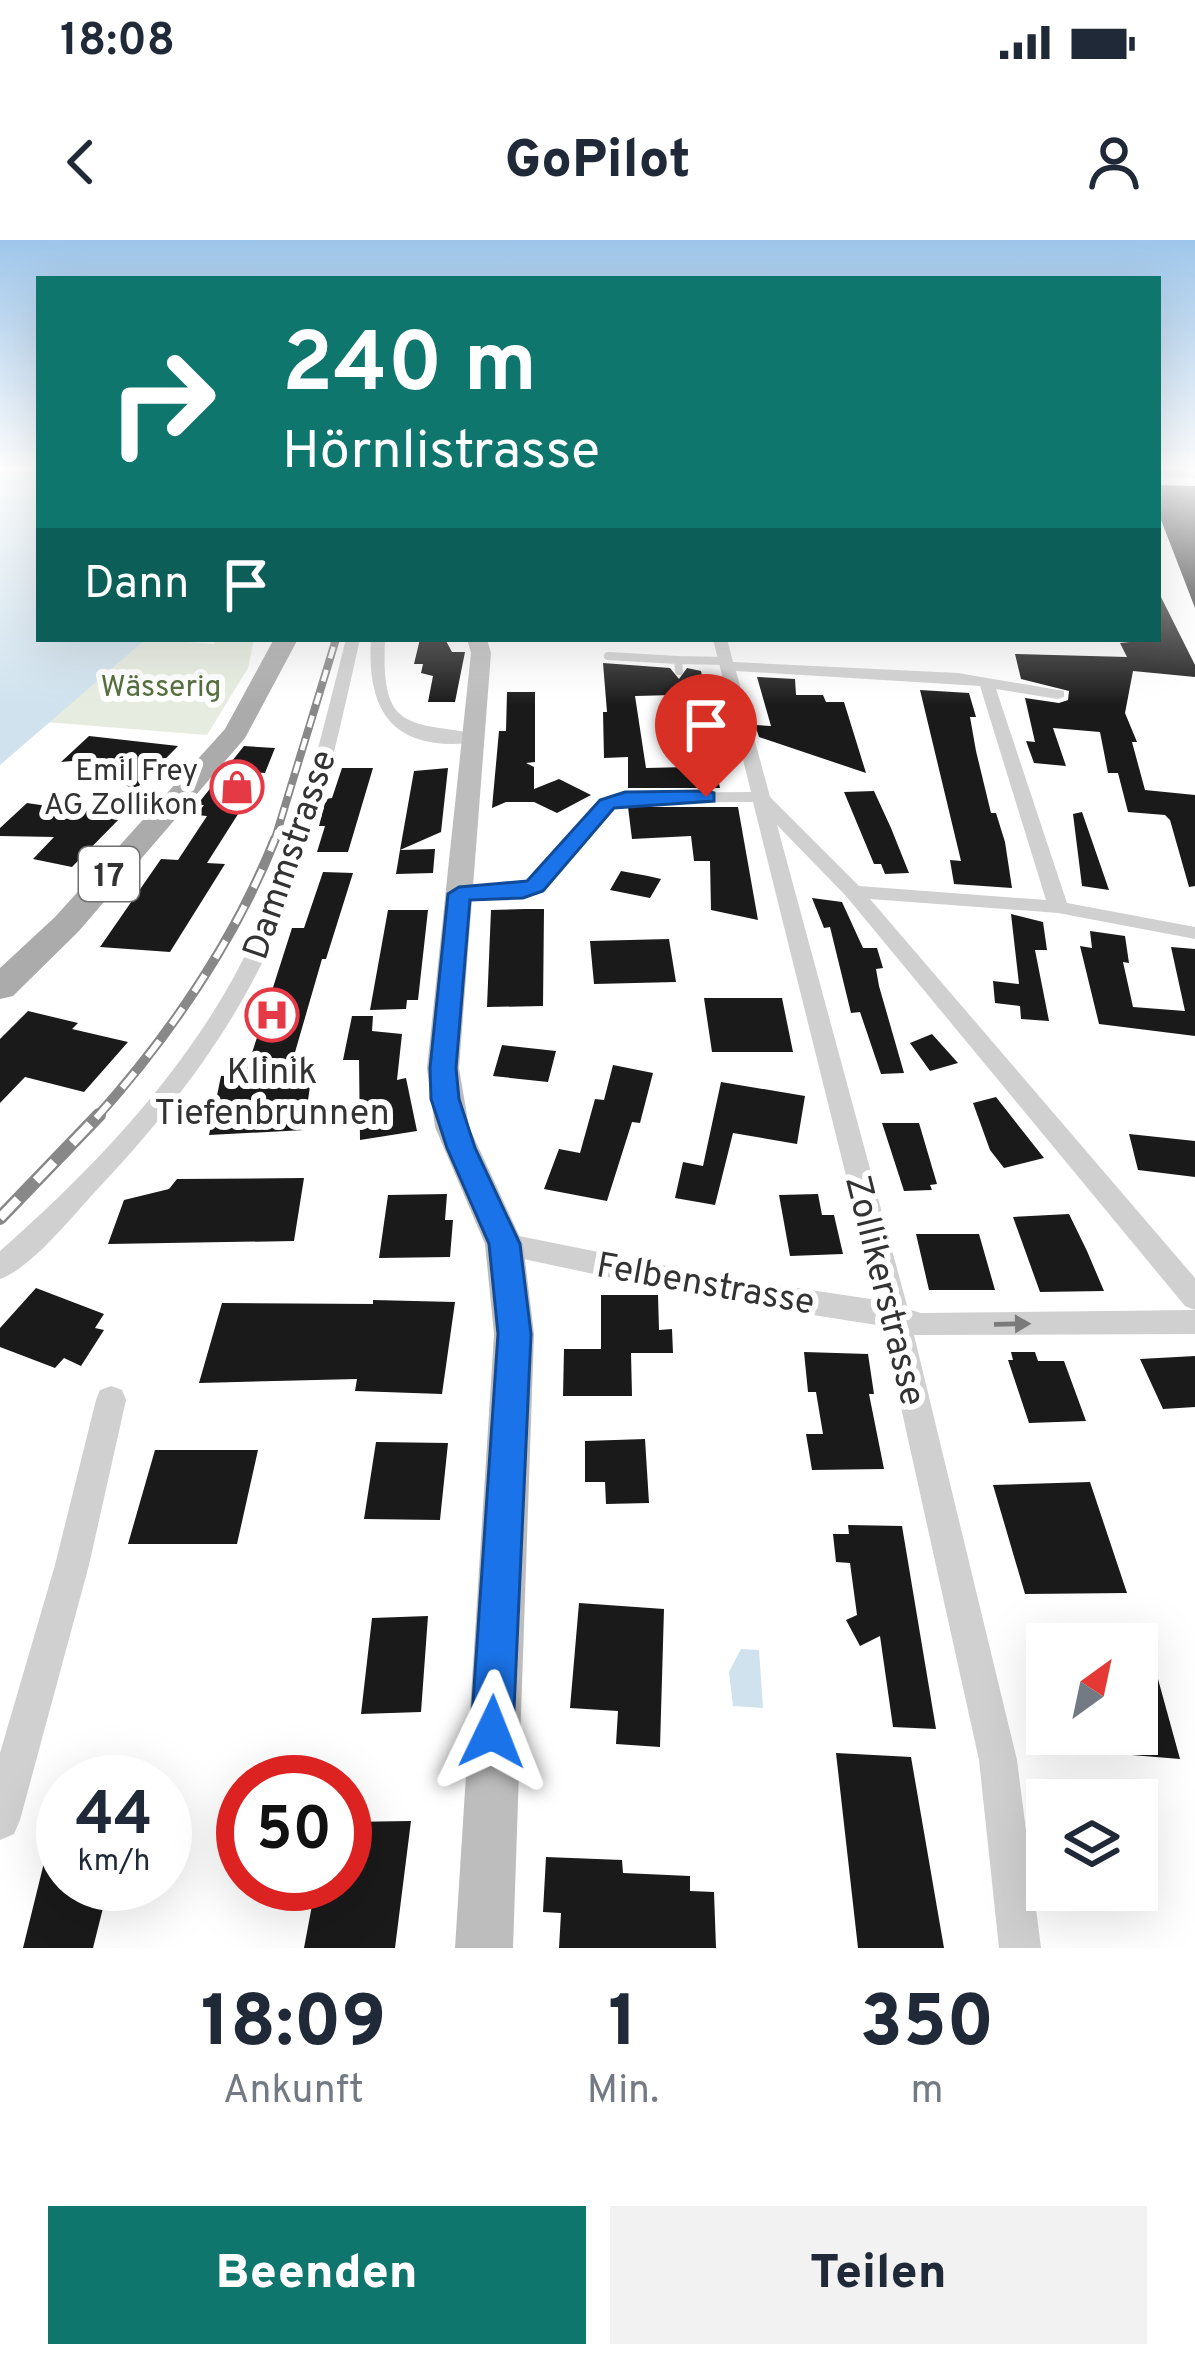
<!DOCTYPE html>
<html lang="de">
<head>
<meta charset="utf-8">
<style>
  body { margin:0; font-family:Overpass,sans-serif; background:#f2f2f3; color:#1f2937; height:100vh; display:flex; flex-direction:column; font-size:45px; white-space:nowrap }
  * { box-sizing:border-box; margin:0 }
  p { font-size:39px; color:#747a83 }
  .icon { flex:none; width:66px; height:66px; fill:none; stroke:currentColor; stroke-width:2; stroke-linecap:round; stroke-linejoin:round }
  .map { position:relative; height:1708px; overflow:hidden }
  .side { display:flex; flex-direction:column; background:#fff; flex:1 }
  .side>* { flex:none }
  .hud { position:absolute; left:36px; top:36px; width:1125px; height:366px; border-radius:0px; box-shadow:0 12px 48px #0002; background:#0f766e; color:#fff; overflow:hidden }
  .needle { width:78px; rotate:33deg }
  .controls { position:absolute; left:1026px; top:1383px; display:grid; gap:24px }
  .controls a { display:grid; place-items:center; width:132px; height:132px; border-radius:0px; background:#fff; box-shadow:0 12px 48px #0002; font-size:60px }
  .speed { position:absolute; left:36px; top:1515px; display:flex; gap:24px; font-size:60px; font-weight:700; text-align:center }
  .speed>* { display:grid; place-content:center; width:156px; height:156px; border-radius:50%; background:#fff; box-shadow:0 12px 48px #0002; line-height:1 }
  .speed small { font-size:30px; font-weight:400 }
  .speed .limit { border:18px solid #d22; background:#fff; color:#111 }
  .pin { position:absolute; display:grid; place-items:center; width:102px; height:102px; color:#fff; margin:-123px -51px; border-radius:50% 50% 50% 0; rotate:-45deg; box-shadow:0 0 12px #0007 }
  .pin .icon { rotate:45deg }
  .me { position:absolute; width:132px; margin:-66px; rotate:2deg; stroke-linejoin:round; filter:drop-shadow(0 0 9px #0008) }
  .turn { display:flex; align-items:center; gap:42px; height:252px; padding:0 48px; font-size:54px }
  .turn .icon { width:156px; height:156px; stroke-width:2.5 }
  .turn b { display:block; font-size:84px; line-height:102px }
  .then { display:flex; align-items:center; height:114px; padding:0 48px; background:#0003; gap:24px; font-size:45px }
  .eta { display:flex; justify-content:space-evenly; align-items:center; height:204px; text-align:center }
  .eta b { font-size:72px; font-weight:800; line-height:84px }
  .primary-button { display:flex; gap:24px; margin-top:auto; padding:24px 48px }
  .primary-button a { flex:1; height:138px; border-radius:0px; background:#0f766e; color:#fff; font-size:48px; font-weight:800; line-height:138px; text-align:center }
  .primary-button a+a { background:#f2f2f3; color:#1f2937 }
  .status { display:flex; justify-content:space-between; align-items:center; height:84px; padding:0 60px; background:#fff; direction:ltr }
  .status svg { height:33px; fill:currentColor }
  header { display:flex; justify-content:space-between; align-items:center; height:156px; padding:0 48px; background:#fff; font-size:54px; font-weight:800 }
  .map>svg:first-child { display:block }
  .green { fill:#e6ecdf }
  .water { fill:#cfe2ee }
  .building { fill:#1a1a1a; fill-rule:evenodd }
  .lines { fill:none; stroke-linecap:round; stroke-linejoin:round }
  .service-far1 { stroke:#d0d0d0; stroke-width:6 }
  .service { stroke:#d0d0d0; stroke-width:8 }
  .minor { fill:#d0d0d0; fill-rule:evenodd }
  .secondary { fill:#bdbdbd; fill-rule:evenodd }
  .primary { fill:#ababab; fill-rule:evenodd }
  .rail-far2-casing { stroke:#888; stroke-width:8 }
  .rail-far1-casing { stroke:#888; stroke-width:10 }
  .rail-casing { stroke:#888; stroke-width:14 }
  .rail-far2 { stroke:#fff; stroke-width:4.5; stroke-dasharray:12; stroke-linecap:butt }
  .rail-far1 { stroke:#fff; stroke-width:6; stroke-dasharray:20; stroke-linecap:butt }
  .rail { stroke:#fff; stroke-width:9; stroke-dasharray:26; stroke-linecap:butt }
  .oneway { fill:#7a7a7a }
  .route { fill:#1a73e8; stroke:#114b97; stroke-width:3 }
  .labels { text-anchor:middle; stroke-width:12; stroke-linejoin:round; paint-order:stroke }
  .far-park-label { font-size:30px; fill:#56703f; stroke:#fff }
  .far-poi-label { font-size:30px; fill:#333; stroke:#fff; text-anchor:end }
  .shield { fill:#fff; stroke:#707070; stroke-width:3 }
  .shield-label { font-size:33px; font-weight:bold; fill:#333 }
  .street-label { font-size:36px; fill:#333; stroke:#fff }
  .poi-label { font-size:36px; fill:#333; stroke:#fff }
</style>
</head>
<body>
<div class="status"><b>18:08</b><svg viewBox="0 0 49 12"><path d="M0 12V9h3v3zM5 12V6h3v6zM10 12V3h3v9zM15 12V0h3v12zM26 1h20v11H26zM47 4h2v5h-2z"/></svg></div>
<header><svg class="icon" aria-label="back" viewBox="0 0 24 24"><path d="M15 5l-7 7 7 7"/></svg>GoPilot<svg class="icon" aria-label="person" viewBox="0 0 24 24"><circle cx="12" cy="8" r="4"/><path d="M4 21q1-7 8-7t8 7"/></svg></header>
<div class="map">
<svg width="1195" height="1708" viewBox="0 0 1195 1708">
  <rect width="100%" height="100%" fill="#fff"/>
  <!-- green -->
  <path class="green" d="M145,399L214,404L218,399H254L248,428L207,495L45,482Z"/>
  <!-- water -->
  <path class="water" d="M0,227H39V399H146L0,525Z
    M741,1409L759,1410L763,1468L733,1466L729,1432Z"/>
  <!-- building -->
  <path class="building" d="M1158,245L1195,246V368L1158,272Z
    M1158,351L1195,425V437L1133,431L1125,473L1137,502H1132L1145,550L1195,555V646L1189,647L1170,580L1165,575L1128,572L1118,533H1108L1100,492L1053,488L1066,526L1034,523L1026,501L1035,502L1025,458L1059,463L1068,460L1069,451L1021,439L1015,414L1127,417L1120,403L1158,399Z
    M420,399H445L452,412H465L455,462H428L433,436L421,433L423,424H414Z
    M603,423L670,428L679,439L687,428L701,431L717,507H711L720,548H628V517L604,518L603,472H607ZM674,455L688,527L646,528L635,456Z
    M757,437L795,439L796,455H823L826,462H844L866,533L759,497L755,485L771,486Z
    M920,450L969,453L976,477H970L976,511L991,573H996L1005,602L1012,648L954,644L950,620L961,621Z
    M507,452H535V522L526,523L534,527V549L559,539L591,555L557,573L534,562H506L492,568L499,491H506Z
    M89,496L178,506L134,551L93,519L61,522Z
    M244,506L275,508L265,533L251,532L235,570L240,571L207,623L225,624L170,712L100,707L161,619L178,620L207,576L196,575L204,565H197Z
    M342,528H373L348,612H317L325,586H319L326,559L332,558Z
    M448,528L441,592L400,610L414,531Z
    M874,551L891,588L909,633L885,634L881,624H874L844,552Z
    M27,563L61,568L123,575L72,627L33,619L54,597L0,596V588Z
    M628,567H738L758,680L711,670L710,621H694L691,596L632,599Z
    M1082,572L1109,650L1082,646L1073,574Z
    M435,609L433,633L396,634L400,610Z
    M621,631L648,636L661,639L650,658L610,650Z
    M323,632L353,633L326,719H322L289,833L312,831L304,890L209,895L221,836L245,835L292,688H304Z
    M812,658L842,662L863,708H877L883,728L876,729L879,746L904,833L881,834L860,772L851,773L830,687L824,688Z
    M525,669H544L543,766L487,767L491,670Z
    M388,670H428L418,760H407L406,769L370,770Z
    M1011,674L1043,682L1047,710H1035L1049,781L1021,779L1020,766L995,763L993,741L1019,744Z
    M1090,691L1125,696L1129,723L1123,722L1133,767L1185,771L1171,707L1195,709V796L1099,784L1080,706L1092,708Z
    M669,699L676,742L594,744L590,701Z
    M704,758H782L793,812H712Z
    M28,771L78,783L72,789L128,802L84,852L25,837L0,863V799Z
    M352,776H373L372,791L402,794L397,840L406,838L417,891L360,900L359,820H343Z
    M932,794L958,823L930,831L910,803Z
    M502,805L556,811L548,842L493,836Z
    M613,825L653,833L640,883L632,882L607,961L544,949L559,909L580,913L595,859L604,860Z
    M721,842L805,856L797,904L733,893L715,965L675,958L683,922L703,926Z
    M996,857L1044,918L1004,928L990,910L973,863Z
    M882,883H919L937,944L930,945L932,950L904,951Z
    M1129,894L1195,901V937L1138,930Z
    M304,938L294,1001L108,1004L124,960L169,949L177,939Z
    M447,954L445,980H453L450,1017L379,1018L388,955Z
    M818,954L822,975H834L843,1014L790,1016L779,955Z
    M1069,974L1087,1011L1104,1051L1040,1052L1013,977Z
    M916,994H979L995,1050H929Z
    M36,1048L104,1074L95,1088L104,1090L81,1126L64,1118L55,1128L0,1107V1088Z
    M601,1055H658L659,1090L672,1089L673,1113H631L632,1156H563L564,1109H601Z
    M373,1060L455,1062L442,1154L355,1151L357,1139L199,1143L222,1063L373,1064Z
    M804,1112L868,1114L874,1154H869L884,1229L812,1230L806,1194H823L816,1152H808Z
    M1011,1112H1035L1038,1121H1064L1086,1181L1029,1183L1008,1120H1013Z
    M1195,1116V1167L1163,1169L1140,1119Z
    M645,1199L649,1263L606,1264L605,1242H585V1201Z
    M376,1202L448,1203L440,1280L364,1279Z
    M155,1210H258L237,1304H128Z
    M1090,1242L1127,1353L1025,1354L993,1245Z
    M848,1285L902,1286L936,1489L893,1487L880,1396L860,1406L846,1380L857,1375L850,1323L836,1322L833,1294H849Z
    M579,1363L664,1369L660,1507L616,1504L618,1471L570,1468Z
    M428,1376L421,1472L361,1474L372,1378Z
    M1137,1437L1158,1439L1180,1519L1059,1509V1494H1137Z
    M836,1513L911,1517L944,1708H858Z
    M55,1578L63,1579V1644H109L93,1708H23Z
    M411,1581L395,1708H304L316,1644H345V1582Z
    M546,1617L622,1620L623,1633L690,1636V1651L714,1652L716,1708H559L561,1673L543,1672Z"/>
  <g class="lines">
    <!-- service-far1 -->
    <path class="service-far1" d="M1158,233L1195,235"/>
    <!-- service -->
    <path class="service" d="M608,416L678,420
      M679,431L678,420L725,421"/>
    <!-- minor -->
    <path class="minor" d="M346,399H360C338,497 317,597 277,690C236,788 167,876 94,953C72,977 30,1029 0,1039V1011C101,922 202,815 257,690C298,597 321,497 346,399Z
      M371,399H385C381,490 404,482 480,494V502C398,513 366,478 371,399Z
      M713,399H727L733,422L958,433L1064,451V457L1058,459L996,449L1067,663L1195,687V699L1058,673L870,659L1195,1038V1070L1185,1066L846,656L777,585L908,1069L921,1073L1195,1070V1094L914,1095L1017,1520L1041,1708H999L979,1520L883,1086L717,1060L504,1015L494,1012L490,1004L494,996L504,993L717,1036L877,1060L753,562L627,563L613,568L542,650L523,657L459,660L449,654L459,648L528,642L601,560L625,553L751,552ZM736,431L980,446L1046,660L859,646L770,557Z
      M111,1146L122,1150L126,1160L89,1325L20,1580L14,1594L0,1600V1513L55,1325L96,1160L100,1150Z"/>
    <!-- secondary -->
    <path class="secondary" d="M467,399H487L491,413L459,828L469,887L523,1004L534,1094L513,1708H455L494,1094L485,1004L435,887L427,828L471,413Z"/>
    <!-- primary -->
    <path class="primary" d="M274,399H298L245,498L79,691L13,756L0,759V728L55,677L225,489Z"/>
    <!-- rail-far2 casing -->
    <g class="rail-far2-casing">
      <path id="rail-far2" d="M274,602L336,399"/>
    </g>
    <!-- rail-far1 casing -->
    <g class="rail-far1-casing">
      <path id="rail-far1" d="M96,878C170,795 234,702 275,599"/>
    </g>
    <!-- rail casing -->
    <g class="rail-casing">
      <path id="rail" d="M0,978L99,875"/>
    </g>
    <!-- rail-far2 -->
    <use href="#rail-far2" class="rail-far2"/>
    <!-- rail-far1 -->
    <use href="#rail-far1" class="rail-far1"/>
    <!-- rail -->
    <use href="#rail" class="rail"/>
  </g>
  <!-- one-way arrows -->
  <defs><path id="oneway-solid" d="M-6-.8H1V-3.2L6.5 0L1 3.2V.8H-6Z" transform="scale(3)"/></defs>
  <use class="oneway" href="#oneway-solid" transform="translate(1012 1084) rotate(-1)"/>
  <!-- sky -->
  <linearGradient id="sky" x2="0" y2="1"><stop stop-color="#9ec6ea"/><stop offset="0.49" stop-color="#fff"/><stop offset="1" stop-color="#fff" stop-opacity="0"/></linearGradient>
  <rect width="1195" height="466" fill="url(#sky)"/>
  <!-- route -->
  <path class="route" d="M706,551L714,553V561L614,568L543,651L523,658L470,660L456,828L459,859L475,908L520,1004L531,1094L513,1492L507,1507L492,1513L477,1507L471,1492L498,1094L489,1004L447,908L431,859L430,828L448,654L459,647L527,641L600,560L625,552Z"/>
  <!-- icons -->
  <defs>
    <g id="shop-ring" transform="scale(2.7)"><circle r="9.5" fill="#fff" stroke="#e63946" stroke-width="1.5"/><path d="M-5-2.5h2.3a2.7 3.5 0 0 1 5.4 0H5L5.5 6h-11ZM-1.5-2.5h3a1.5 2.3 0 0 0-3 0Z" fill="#e63946"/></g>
    <g id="hospital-ring" transform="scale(2.7)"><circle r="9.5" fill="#fff" stroke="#e63946" stroke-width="1.5"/><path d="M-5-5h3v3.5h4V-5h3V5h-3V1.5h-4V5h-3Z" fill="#e63946"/></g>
  </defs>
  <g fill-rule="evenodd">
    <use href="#shop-ring" x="237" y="547"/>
    <use href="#hospital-ring" x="272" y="775"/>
  </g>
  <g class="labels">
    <!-- far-park labels -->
    <g class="far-park-label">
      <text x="161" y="456">Wässerig</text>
    </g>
    <!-- far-poi labels -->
    <g class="far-poi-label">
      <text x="198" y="540">Emil Frey<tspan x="198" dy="34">AG Zollikon</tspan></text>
    </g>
    <!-- shield labels -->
    <rect class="shield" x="79" y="607" width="60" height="54" rx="9"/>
    <g class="shield-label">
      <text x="109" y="646">17</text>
    </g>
    <!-- street labels -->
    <g class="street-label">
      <text transform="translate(288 614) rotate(-71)" y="13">Dammstrasse</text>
      <text transform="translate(706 1042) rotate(10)" y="13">Felbenstrasse</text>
      <text transform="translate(887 1050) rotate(76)" y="13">Zollikerstrasse</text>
    </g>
    <!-- poi labels -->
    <g class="poi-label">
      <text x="272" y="843">Klinik<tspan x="272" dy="41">Tiefenbrunnen</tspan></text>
    </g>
  </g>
</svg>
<div class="controls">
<a><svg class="needle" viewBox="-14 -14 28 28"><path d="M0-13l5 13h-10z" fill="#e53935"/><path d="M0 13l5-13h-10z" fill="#747a83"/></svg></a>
<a><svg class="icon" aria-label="layers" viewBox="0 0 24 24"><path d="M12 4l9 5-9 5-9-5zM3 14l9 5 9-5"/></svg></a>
</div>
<div class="speed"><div>44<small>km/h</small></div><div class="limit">50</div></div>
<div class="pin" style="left:706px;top:557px;background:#d93025"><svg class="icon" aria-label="arrive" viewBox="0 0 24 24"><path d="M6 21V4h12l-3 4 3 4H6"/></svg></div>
<svg class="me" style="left:492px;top:1492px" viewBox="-20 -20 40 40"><path d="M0-17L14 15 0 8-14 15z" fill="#1a73e8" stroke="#fff" stroke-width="4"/></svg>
<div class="hud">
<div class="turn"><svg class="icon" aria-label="right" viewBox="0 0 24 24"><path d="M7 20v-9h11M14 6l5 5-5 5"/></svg><div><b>240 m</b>Hörnlistrasse</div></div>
<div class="then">Dann<svg class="icon" aria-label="arrive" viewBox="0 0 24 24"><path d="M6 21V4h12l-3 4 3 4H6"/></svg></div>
</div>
</div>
<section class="side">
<div class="eta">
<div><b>18:09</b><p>Ankunft</p></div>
<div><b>1</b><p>Min.</p></div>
<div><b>350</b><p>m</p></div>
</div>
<div class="primary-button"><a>Beenden</a><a>Teilen</a></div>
</section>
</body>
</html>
